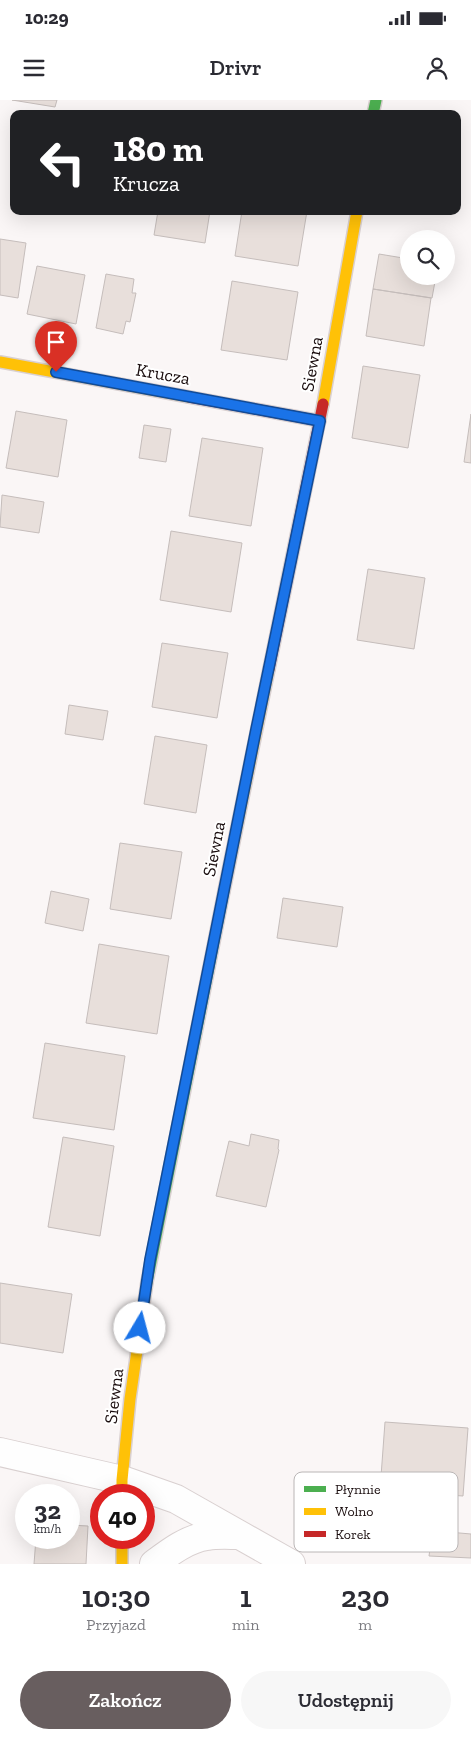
<!DOCTYPE html>
<html lang="pl">
<head>
<meta charset="utf-8">
<style>
  body { margin:0; font-family:"Zilla Slab",serif; background:#f7f7f7; color:#2b2b33; height:100vh; display:flex; flex-direction:column; font-size:19px; white-space:nowrap }
  * { box-sizing:border-box; margin:0 }
  p { font-size:16px; color:#7c7c81 }
  .icon { flex:none; width:28px; height:28px; fill:none; stroke:currentColor; stroke-width:2; stroke-linecap:round; stroke-linejoin:round }
  .map { position:relative; height:1464px; overflow:hidden }
  .details { display:flex; flex-direction:column; background:#fff; flex:1 }
  .details>* { flex:none }
  .hud { position:absolute; left:10px; top:10px; width:451px; height:105px; border-radius:10px; box-shadow:0 5px 20px #0002; background:#202124; color:#fff; overflow:hidden }
  .tools { position:absolute; left:400px; top:130px; display:grid; gap:10px }
  .tools a { display:grid; place-items:center; width:55px; height:55px; border-radius:50%; background:#fff; box-shadow:0 5px 20px #0002; font-size:25px }
  .speed { position:absolute; left:15px; top:1384px; display:flex; gap:10px; font-size:25px; font-weight:700; text-align:center }
  .speed>* { display:grid; place-content:center; width:65px; height:65px; border-radius:50%; background:#fff; box-shadow:0 5px 20px #0002; line-height:1 }
  .speed small { font-size:12px; font-weight:400 }
  .speed .limit { border:8px solid #d22; background:#fff; color:#111 }
  .pin { position:absolute; display:grid; place-items:center; width:42px; height:42px; color:#fff; margin:-51px -21px; border-radius:50% 50% 50% 0; rotate:-45deg; box-shadow:0 0 5px #0007 }
  .pin .icon { rotate:45deg }
  .me { position:absolute; width:55px; margin:-28px; rotate:8deg; stroke-linejoin:round; filter:drop-shadow(0 0 4px #0008) }
  .turn { display:flex; align-items:center; gap:18px; height:105px; padding:0 20px; font-size:22px }
  .turn .icon { width:65px; height:65px; stroke-width:2.5 }
  .turn b { display:block; font-size:35px; line-height:42px }
  .eta { display:flex; justify-content:space-evenly; align-items:center; height:85px; text-align:center }
  .eta b { font-size:30px; font-weight:600; line-height:35px }
  .primary-button { display:flex; gap:10px; margin-top:auto; padding:10px 20px }
  .primary-button a { flex:1; height:58px; border-radius:30px; background:#685e5f; color:#fff; font-size:20px; font-weight:600; line-height:58px; text-align:center }
  .primary-button a+a { background:#f7f7f7; color:#2b2b33 }
  .status { display:flex; justify-content:space-between; align-items:center; height:35px; padding:0 25px; background:#fff; direction:ltr }
  .status svg { height:14px; fill:currentColor }
  header { display:flex; justify-content:space-between; align-items:center; height:65px; padding:0 20px; background:#fff; font-size:22px; font-weight:600 }
  .map>svg:first-child { display:block }
  .building { fill:#e8dfdb; stroke:#c5bdbb }
  .lines { fill:none; stroke-linecap:round; stroke-linejoin:round }
  .street-casing { stroke:#d9d0d0; stroke-width:30 }
  .fast-casing { stroke:#d9d0d0; stroke-width:14 }
  .slow-casing { stroke:#d9d0d0; stroke-width:14 }
  .jam-casing { stroke:#d9d0d0; stroke-width:14 }
  .street { stroke:#fefefe; stroke-width:28 }
  .fast { stroke:#4caf50; stroke-width:11 }
  .slow { stroke:#ffc107; stroke-width:11 }
  .jam { stroke:#c62828; stroke-width:11 }
  .route-casing { stroke:#114b97; stroke-width:12 }
  .route { stroke:#1a73e8; stroke-width:9 }
  .labels { text-anchor:middle; stroke-width:4; stroke-linejoin:round; paint-order:stroke }
  .street-label { font-size:18px; fill:#190c0d; stroke:#fff }
  .key { fill:#fff; stroke:#bab6b6; stroke-width:1 }
  .key-label { font-size:14px; fill:#190c0d }
</style>
</head>
<body>
<div class="status"><b>10:29</b><svg viewBox="0 0 49 12"><path d="M0 12V9h3v3zM5 12V6h3v6zM10 12V3h3v9zM15 12V0h3v12zM26 1h20v11H26zM47 4h2v5h-2z"/></svg></div>
<header><svg class="icon" aria-label="menu" viewBox="0 0 24 24"><path d="M4 6h16M4 12h16M4 18h16"/></svg>Drivr<svg class="icon" aria-label="person" viewBox="0 0 24 24"><circle cx="12" cy="8" r="4"/><path d="M4 21q1-7 8-7t8 7"/></svg></header>
<div class="map">
<svg width="471" height="1464" viewBox="0 0 471 1464">
  <rect width="100%" height="100%" fill="#faf6f6"/>
  <!-- building -->
  <path class="building" d="M12,0H57L55,7Z
    M158,111H210L205,143L154,135Z
    M242,111H307L298,166L235,156Z
    M0,139L26,143L18,198L0,195Z
    M379,154L409,159V176H436L432,198L373,189Z
    M37,166L85,175L76,224L27,214Z
    M106,174L134,179L132,193H136L130,222L126,221L123,234L96,228Z
    M232,181L298,192L287,260L221,250Z
    M373,189L431,198L424,246L366,236Z
    M363,266L420,275L408,348L352,338Z
    M16,311L67,320L58,377L6,368Z
    M471,314V363L464,362Z
    M144,325L171,329L166,362L139,358Z
    M202,338L263,348L251,426L189,416Z
    M2,395L44,402L39,433L0,427Z
    M171,431L242,443L231,512L160,500Z
    M368,469L425,478L414,549L357,540Z
    M162,543L228,553L217,618L152,607Z
    M69,605L108,611L103,640L65,634Z
    M155,636L207,645L196,713L144,704Z
    M120,743L182,752L171,819L110,809Z
    M51,791L89,799L83,831L45,823Z
    M283,798L343,807L337,847L277,838Z
    M99,844L169,856L157,934L86,923Z
    M45,943L125,956L114,1030L33,1018Z
    M251,1034L279,1040L278,1049L279,1050L266,1107L216,1096L229,1041L249,1046Z
    M63,1037L114,1046L100,1136L48,1127Z
    M0,1183L72,1194L63,1253L0,1243Z
    M385,1322L468,1328L463,1396L380,1390Z
    M69,1425L88,1426L86,1464H34L36,1438H69Z
    M437,1431L471,1434V1458L429,1456L430,1449H436Z"/>
  <g class="lines">
    <!-- street casing -->
    <g class="street-casing">
      <path id="street" d="M0,1352L122,1380L176,1399L291,1464
        M154,1464C170,1452 187,1439 207,1436C217,1434 229,1435 239,1435"/>
    </g>
    <!-- fast casing -->
    <g class="fast-casing">
      <path id="fast" d="M373,14L376,0
        M147,1182L224,791"/>
    </g>
    <!-- slow casing -->
    <g class="slow-casing">
      <path id="slow" d="M0,262L189,297
        M323,304L357,111
        M224,791L269,569
        M122,1395V1380L130,1299L147,1182
        M122,1438V1464"/>
    </g>
    <!-- jam casing -->
    <g class="jam-casing">
      <path id="jam" d="M189,297L320,321
        M269,569L323,304"/>
    </g>
    <!-- street -->
    <use href="#street" class="street"/>
    <!-- fast -->
    <use href="#fast" class="fast"/>
    <!-- slow -->
    <use href="#slow" class="slow"/>
    <!-- jam -->
    <use href="#jam" class="jam"/>
  </g>
  <g class="lines">
    <!-- route casing -->
    <g class="route-casing">
      <path id="route" d="M56,272L320,321L256,630L150,1160L140,1228"/>
    </g>
    <!-- route -->
    <use href="#route" class="route"/>
  </g>
  <g class="labels">
    <!-- street labels -->
    <g class="street-label">
      <text transform="translate(312 264) rotate(-80)" y="6">Siewna</text>
      <text transform="translate(163 274) rotate(10)" y="6">Krucza</text>
      <text transform="translate(214 749) rotate(-79)" y="6">Siewna</text>
      <text transform="translate(114 1296) rotate(-83)" y="6">Siewna</text>
    </g>
  </g>
  <!-- legend -->
  <rect x="294" y="1372" width="164" height="80" rx="8" class="key"/>
  <rect x="304" y="1386" width="22" height="6" fill="#4caf50"/>
  <rect x="304" y="1408" width="22" height="7" fill="#ffc107"/>
  <rect x="304" y="1431" width="22" height="6" fill="#c62828"/>
  <g class="key-label">
    <text x="335" y="1394">Płynnie</text>
    <text x="335" y="1416">Wolno</text>
    <text x="335" y="1439">Korek</text>
  </g>
</svg>
<div class="tools">
<a><svg class="icon" aria-label="search" viewBox="0 0 24 24"><circle cx="10" cy="10" r="6"/><path d="M15 15l6 6"/></svg></a>
</div>
<div class="speed"><div>32<small>km/h</small></div><div class="limit">40</div></div>
<div class="pin" style="left:56px;top:272px;background:#d93025"><svg class="icon" aria-label="arrive" viewBox="0 0 24 24"><path d="M6 21V4h12l-3 4 3 4H6"/></svg></div>
<svg class="me" style="left:140px;top:1228px" viewBox="-20 -20 40 40"><circle r="19" fill="#fff"/><path d="M0-13L10 11 0 6-10 11z" fill="#1a73e8"/></svg>
<div class="hud">
<div class="turn"><svg class="icon" aria-label="left" viewBox="0 0 24 24"><path d="M17 20v-9H6M10 6l-5 5 5 5"/></svg><div><b>180 m</b>Krucza</div></div>
</div>
</div>
<section class="details">
<div class="eta">
<div><b>10:30</b><p>Przyjazd</p></div>
<div><b>1</b><p>min</p></div>
<div><b>230</b><p>m</p></div>
</div>
<div class="primary-button"><a>Zakończ</a><a>Udostępnij</a></div>
</section>
</body>
</html>
